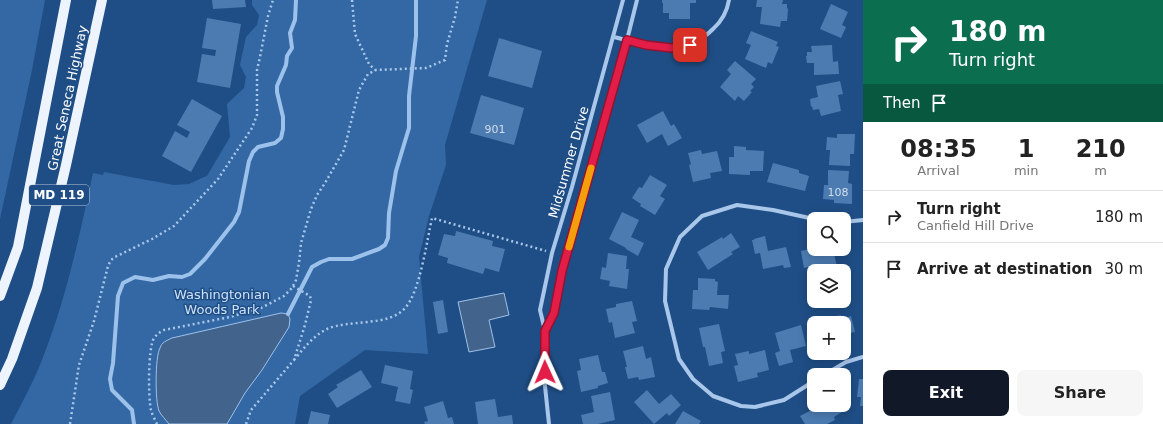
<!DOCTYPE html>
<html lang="en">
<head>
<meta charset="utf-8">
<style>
  body { margin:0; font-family:"DejaVu Sans",sans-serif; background:#f6f6f6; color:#222; height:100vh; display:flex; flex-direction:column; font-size:15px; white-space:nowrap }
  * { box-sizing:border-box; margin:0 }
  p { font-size:13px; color:#767676 }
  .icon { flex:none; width:22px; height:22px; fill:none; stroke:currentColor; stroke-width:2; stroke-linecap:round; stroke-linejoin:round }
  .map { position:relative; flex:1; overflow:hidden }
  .side { display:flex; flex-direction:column; background:#fff; width:300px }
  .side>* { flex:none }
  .guide { background:#0b6e4f; color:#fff; overflow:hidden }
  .tools { position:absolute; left:807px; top:212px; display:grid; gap:8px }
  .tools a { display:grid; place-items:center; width:44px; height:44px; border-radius:8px; background:#fff; box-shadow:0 2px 10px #0003; font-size:20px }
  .pin { position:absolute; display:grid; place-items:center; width:34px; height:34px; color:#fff; margin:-17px; border-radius:8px; box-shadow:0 2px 6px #0006 }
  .me { position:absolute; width:44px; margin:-22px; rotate:359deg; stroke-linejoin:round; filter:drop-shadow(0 0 3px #0008) }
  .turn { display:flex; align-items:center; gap:14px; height:84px; padding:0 20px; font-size:18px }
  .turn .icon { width:52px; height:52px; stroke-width:2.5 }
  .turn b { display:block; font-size:28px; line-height:34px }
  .then { display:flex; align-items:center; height:38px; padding:0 20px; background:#0003; gap:8px; font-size:15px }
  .eta { display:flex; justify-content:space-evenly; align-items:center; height:68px; text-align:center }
  .eta b { font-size:24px; font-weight:800; line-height:28px }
  .action { display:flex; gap:8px; margin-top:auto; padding:8px 20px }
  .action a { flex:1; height:46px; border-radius:8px; background:#111827; color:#fff; font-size:16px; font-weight:800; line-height:46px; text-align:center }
  .action a+a { background:#f6f6f6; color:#222 }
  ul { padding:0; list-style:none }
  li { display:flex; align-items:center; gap:12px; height:52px; padding:0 20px; border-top:1px solid #e0e0e0 }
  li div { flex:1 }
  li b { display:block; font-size:15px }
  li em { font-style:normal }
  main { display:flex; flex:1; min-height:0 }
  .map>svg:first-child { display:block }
  .green { fill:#3368a4 }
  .water { fill:#42648c; stroke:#9cc2ec }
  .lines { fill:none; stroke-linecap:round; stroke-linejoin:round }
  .stream { stroke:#9cc2ec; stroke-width:4 }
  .building { fill:#4c7bb1 }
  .path { stroke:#a9c7ea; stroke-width:2.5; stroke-dasharray:2 3; stroke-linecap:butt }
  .street { stroke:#a9c7ea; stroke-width:4 }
  .primary { stroke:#edf4fe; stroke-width:10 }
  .route-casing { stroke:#92132f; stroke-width:10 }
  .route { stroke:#e11d48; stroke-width:7 }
  .slow { stroke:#f59e0b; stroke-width:7 }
  .labels { text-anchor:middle; stroke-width:3; stroke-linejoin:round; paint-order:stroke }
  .number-label { font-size:11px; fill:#d2deec }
  .shield { fill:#1f4e86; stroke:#bccadb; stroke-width:1 }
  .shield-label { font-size:12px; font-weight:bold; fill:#fff }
  .street-label { font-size:13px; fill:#fff; stroke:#1f4e86 }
  .park-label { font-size:13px; fill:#cde1f8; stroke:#1f4e86 }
</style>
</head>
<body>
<main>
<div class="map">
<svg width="863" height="424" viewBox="0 0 863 424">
  <rect width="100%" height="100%" fill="#1f4e86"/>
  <!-- green -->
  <path class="green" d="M0,0H45L32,70L0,219Z
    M252,0H487L445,145L446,165L429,216L419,257L428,354L365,350L300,396L295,424H11C23,401 36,377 45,352C67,295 80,233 93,173L103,175L104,172L174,185L189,184L204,177L207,176L230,137L227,104L244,88L246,77L240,65L246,37L257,25L259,15L252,5Z"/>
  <!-- water -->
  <path class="water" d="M504,293L509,315L489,320L495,347L469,352L458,302Z
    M281,313L288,314L290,319L289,327L262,370L245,393L227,424H169C166,420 161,415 159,411C155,401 155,357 160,348C162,342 166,341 172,338Z"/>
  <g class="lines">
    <!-- stream -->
    <path class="stream" d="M288,314L312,267L321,262L329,259H352L379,249L385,245L388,238L389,213L396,171L409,128V96L416,36V0
      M134,424L132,410L112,390L110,379L113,363L118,296L123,283L135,277L153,280L169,276L182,277L190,274L205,259L234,222L239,212L249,161L253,152L258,147L275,143L281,138L283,129V117L277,92V86L286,65L287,56L292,48L290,33L295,20L296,0"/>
  </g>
  <!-- building -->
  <path class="building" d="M212,0H245L246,7L213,9Z
    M662,0H696V3H690V19H669V13H663V3H662Z
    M757,0H783L782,4H787V8L788,9L787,21H781L780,27L760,24L762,7H756Z
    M831,4L848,12L842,25L846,27L841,38L820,29Z
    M207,18L241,24L230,88L197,82L202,54L215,56L216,50L202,48Z
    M751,31L778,42L776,46L779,47L772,64L768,62L766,68L745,59L751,45L746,43Z
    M499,38L542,51L532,88L488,76Z
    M832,45L833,62L838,61L839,74L814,75V63H807L806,56H807V52H812L811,46Z
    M735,61L756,79L751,84L754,87L750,91L752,92L744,101L738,96L735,101L720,87L731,74L727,70Z
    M840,81L843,94L838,95L841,111L821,116L819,109L813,110L812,106L811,107L810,99L818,97L816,86Z
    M481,95L524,108L514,145L470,133Z
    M192,99L222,116L191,172L162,156L175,131L187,138L190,132L177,125Z
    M663,111L671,126L674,124L682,138L668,146L662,134L647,143L637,125Z
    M837,134H855L854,154H850V166L829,165L830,150H826L827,137L837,138Z
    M734,146L746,147V150L764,151L763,171H750V175L729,174V157H734Z
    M701,150L702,154L717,151L722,171L710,173L711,178L693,182L689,165L691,164L688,153Z
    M773,163L799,170V173L809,176L805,191L767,182Z
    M828,170L849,171L848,183L852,184V204L834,203V200L823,199L824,185H828Z
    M650,175L667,185L660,196L665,199L655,215L640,206L641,204L632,198L639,187L642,188Z
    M622,212L639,220L631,237L644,243L638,256L626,249V248L609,239Z
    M456,231L493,241L492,246L505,249L499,272L485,268L483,274L447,263L448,258L438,255L444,234L455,236Z
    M731,233L740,247L731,252L733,254L708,270L697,252L722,237L723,239Z
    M765,236L768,251L786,247L791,267L784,268L783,265L763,269L760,253L755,254L752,240H754V239Z
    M814,248V249H821L822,251L833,249L837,267L822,271H814V277L810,278L808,267L804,268L801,251Z
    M608,253L627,256L626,269H629L627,289L609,286L610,281L600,279L602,267L606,268Z
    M698,278L715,279V281L718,282L717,295H729L728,309L710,307L709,310L692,309L693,290H698Z
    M443,300L448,332L438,334L433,302Z
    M632,301L637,321L632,322L635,333L615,338L612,322L609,323L606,309L616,307V304Z
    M841,315L842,319L851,316L855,332L844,334V323H814L813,332L811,323L810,322Z
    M719,324L725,351L721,352L723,363L709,366L705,347H703L699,328Z
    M801,325L806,346L790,350L793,362L779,366L775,353L780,351L775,333Z
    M643,346L646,359L651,357L655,377L639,380L638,377L628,379L625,367H627L623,351Z
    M765,350L769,370L757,373L758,377L738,382L734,366L738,365L735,354L749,351V354Z
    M598,355L602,372H605L608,383L598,386V388L581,392L577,371L581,370L579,359Z
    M385,365L413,371L410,389L413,390L410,404L395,401L398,387L381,383Z
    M361,370L372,387L337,408L328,394L338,387L336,385Z
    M859,379H863V406H860L861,397H857Z
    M647,390L659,404L671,394L681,405L669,416L667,413L654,424L634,402Z
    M610,392L615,420L598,424H583L581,415L594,412L591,396Z
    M495,399L498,417L512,415L513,424H478L475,402Z
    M443,401L448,418L452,417L454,424H425L424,422L428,421L424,407Z
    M821,405H839L842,412L834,417L835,420L827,424H805L800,416Z
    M311,411L330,415L328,424H308Z
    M683,411L701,421L699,424H675Z"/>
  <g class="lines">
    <!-- path -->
    <path class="path" d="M352,0L355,34L369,64L375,70
      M294,360C304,348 313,336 327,329C349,319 389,327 405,308C420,292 427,240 432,218L546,251
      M70,424L79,365L94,321L108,266L111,260L115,257L152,239L174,226L218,179L252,128L257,115V70L260,57L268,16L273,0
      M157,424C155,420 152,414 151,410C148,397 148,348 154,338C157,334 160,332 164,330L230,317L261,308L284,296L292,288L296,280L299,263L301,243L311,209L317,195L325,183L344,150L359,90L368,74L376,70L426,68L445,60L447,44L455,17L458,0
      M246,424L251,410L294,360L305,325L311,300L310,296L293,286"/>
    <!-- street -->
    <path class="street" d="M614,37C648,45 685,58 713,29C722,21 727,12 729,0
      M814,219L773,210L737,205L702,216L680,237L666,269L665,301L679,359L693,379L713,396L741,406L755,407L784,400L814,381
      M844,222L863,220
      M545,331L554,313L562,271L625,48L637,0
      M824,375L846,362L863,357
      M549,424L545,386V331L540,310L552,253L572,187L623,0"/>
    <!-- primary -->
    <path class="primary" d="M0,296L18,247L66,0
      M0,385L12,359L37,288L66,165L102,0"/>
  </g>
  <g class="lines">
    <!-- route casing -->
    <g class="route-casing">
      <path id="route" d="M545,372V331L554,313L562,271L627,40L646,45L672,48L690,45"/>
    </g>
    <!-- route -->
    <use href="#route" class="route"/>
    <!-- slow -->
    <path class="slow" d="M569,247L591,168"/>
  </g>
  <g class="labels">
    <!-- number labels -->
    <g class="number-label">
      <text x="495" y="133">901</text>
      <text x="838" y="196">108</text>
    </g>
    <!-- shield labels -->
    <rect class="shield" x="29" y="185" width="60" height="20" rx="3"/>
    <g class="shield-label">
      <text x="59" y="199">MD 119</text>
    </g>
    <!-- street labels -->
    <g class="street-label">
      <text transform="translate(67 98) rotate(-78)" y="5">Great Seneca Highway</text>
      <text transform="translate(568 162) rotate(-74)" y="5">Midsummer Drive</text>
    </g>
    <!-- park labels -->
    <g class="park-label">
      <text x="222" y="299">Washingtonian<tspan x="222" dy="15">Woods Park</tspan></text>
    </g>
  </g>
</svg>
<div class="tools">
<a><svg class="icon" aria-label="search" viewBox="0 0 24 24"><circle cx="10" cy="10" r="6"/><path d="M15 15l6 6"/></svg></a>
<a><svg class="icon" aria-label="layers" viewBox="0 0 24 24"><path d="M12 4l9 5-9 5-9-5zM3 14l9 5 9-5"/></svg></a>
<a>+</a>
<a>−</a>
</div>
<div class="pin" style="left:690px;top:45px;background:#d93025"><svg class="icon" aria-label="arrive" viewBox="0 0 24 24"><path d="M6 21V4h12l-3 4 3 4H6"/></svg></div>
<svg class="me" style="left:545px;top:372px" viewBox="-20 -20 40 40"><path d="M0-17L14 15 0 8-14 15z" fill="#e11d48" stroke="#fff" stroke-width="4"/></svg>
</div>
<section class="side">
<div class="guide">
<div class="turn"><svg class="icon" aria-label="right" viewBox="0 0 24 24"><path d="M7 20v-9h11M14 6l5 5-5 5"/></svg><div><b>180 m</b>Turn right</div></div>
<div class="then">Then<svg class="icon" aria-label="arrive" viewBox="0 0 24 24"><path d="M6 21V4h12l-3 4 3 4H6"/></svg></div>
</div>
<div class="eta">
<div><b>08:35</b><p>Arrival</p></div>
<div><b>1</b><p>min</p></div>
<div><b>210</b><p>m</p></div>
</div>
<ul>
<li><svg class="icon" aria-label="right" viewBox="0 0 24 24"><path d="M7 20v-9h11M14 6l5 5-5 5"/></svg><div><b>Turn right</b><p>Canfield Hill Drive</p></div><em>180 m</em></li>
<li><svg class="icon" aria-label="arrive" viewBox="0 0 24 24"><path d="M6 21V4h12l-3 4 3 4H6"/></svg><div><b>Arrive at destination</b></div><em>30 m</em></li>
</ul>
<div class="action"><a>Exit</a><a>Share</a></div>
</section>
</main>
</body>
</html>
